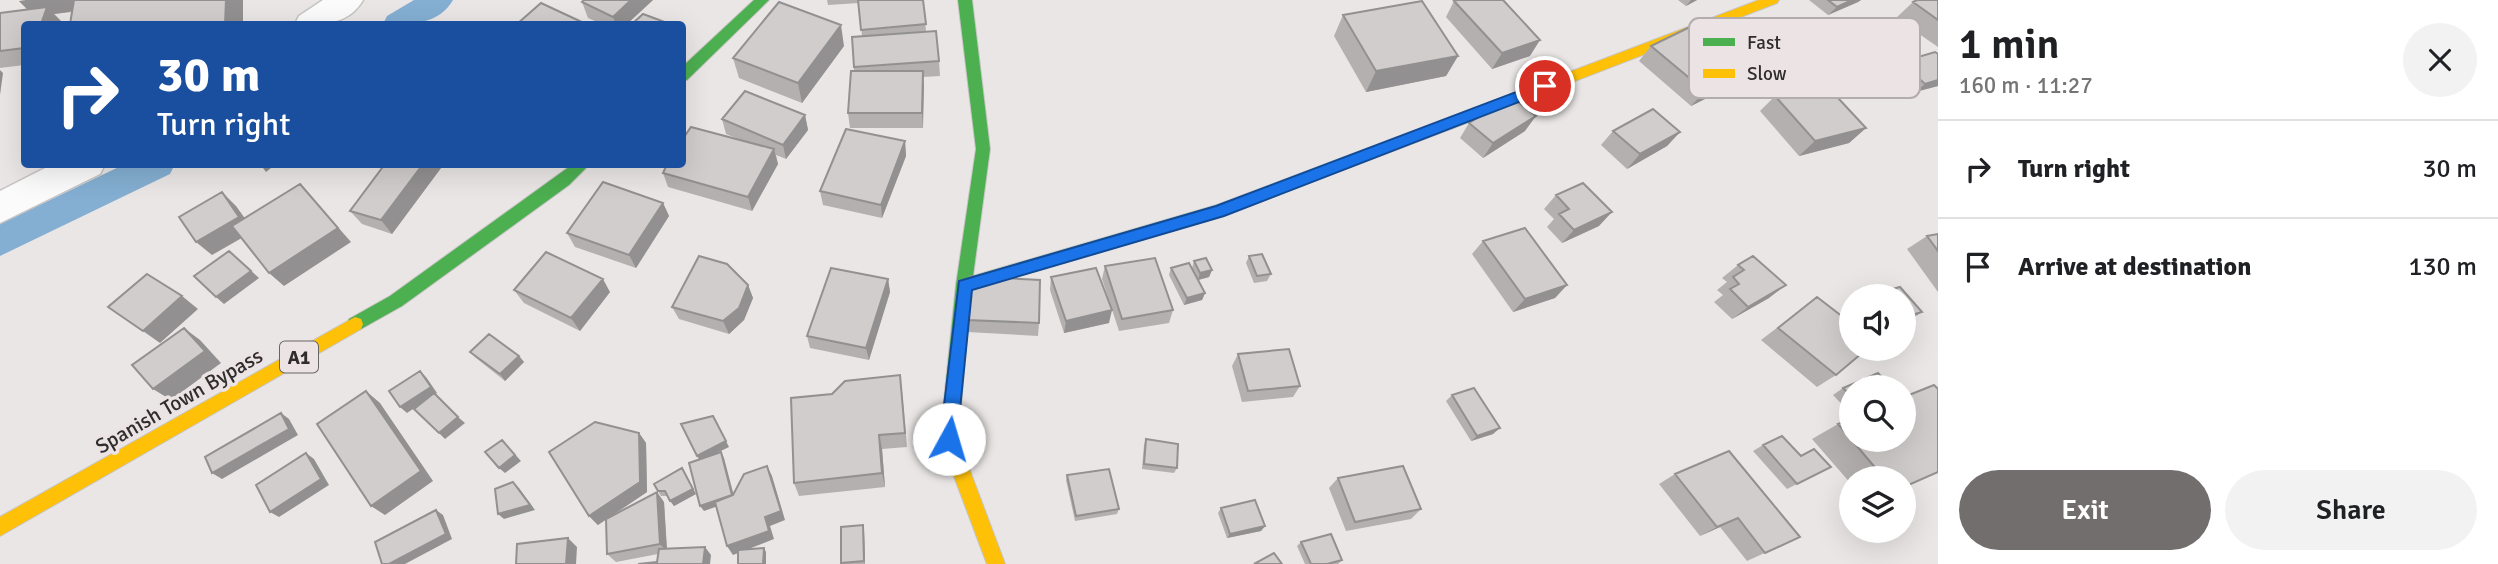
<!DOCTYPE html>
<html lang="en">
<head>
<meta charset="utf-8">
<style>
  body { margin:0; font-family:Signika,sans-serif; background:#f2f2f2; color:#202124; height:100vh; display:flex; flex-direction:column; font-size:26px; white-space:nowrap }
  * { box-sizing:border-box; margin:0 }
  p { font-size:23px; color:#757577 }
  .icon { flex:none; width:38px; height:38px; fill:none; stroke:currentColor; stroke-width:2; stroke-linecap:round; stroke-linejoin:round }
  .map { position:relative; flex:1; overflow:hidden }
  .panel { display:flex; flex-direction:column; background:#fff; width:560px }
  .panel>* { flex:none }
  .guide { position:absolute; left:21px; top:21px; width:665px; height:147px; border-radius:7px; box-shadow:0 7px 28px #0002; background:#1a4fa0; color:#fff; overflow:hidden }
  .controls { position:absolute; left:1839px; top:284px; display:grid; gap:14px }
  .controls a { display:grid; place-items:center; width:77px; height:77px; border-radius:50%; background:#fff; box-shadow:0 7px 28px #0002; font-size:35px }
  .pin { position:absolute; display:grid; place-items:center; width:60px; height:60px; color:#fff; margin:-30px; border:4px solid #fff; border-radius:50%; box-shadow:0 2px 7px #0007 }
  .me { position:absolute; width:77px; margin:-38px; rotate:6deg; stroke-linejoin:round; filter:drop-shadow(0 0 5px #0008) }
  .turn { display:flex; align-items:center; gap:24px; height:147px; padding:0 21px; font-size:32px }
  .turn .icon { width:91px; height:91px; stroke-width:2.5 }
  .turn b { display:block; font-size:49px; line-height:60px }
  .round { display:grid; place-items:center; flex:none; width:74px; height:74px; border-radius:37px; background:#f2f2f2 }
  .headline { display:flex; align-items:center; justify-content:space-between; height:119px; padding:0 21px }
  h1 { font-size:42px; font-weight:600; line-height:52px }
  .button { display:flex; gap:14px; margin-top:auto; padding:14px 21px }
  .button a { flex:1; height:80px; border-radius:42px; background:#716e6d; color:#fff; font-size:28px; font-weight:600; line-height:80px; text-align:center }
  .button a+a { background:#f2f2f2; color:#202124 }
  ul { padding:0; list-style:none }
  li { display:flex; align-items:center; gap:21px; height:98px; padding:0 21px; border-top:2px solid #e0e0e0 }
  li div { flex:1 }
  li b { display:block; font-size:26px }
  li em { font-style:normal }
  main { display:flex; flex:1; min-height:0 }
  .map>svg:first-child { display:block }
  .lines { fill:none; stroke-linecap:round; stroke-linejoin:round }
  .canal { fill:#84afd2; fill-rule:evenodd }
  .street-casing { stroke:#c7c4c4; stroke-width:3 }
  .fast-casing { stroke:#c7c4c4; stroke-width:2 }
  .slow-casing { stroke:#c7c4c4; stroke-width:2 }
  .street { fill:#fcfbfb; fill-rule:evenodd }
  .fast { fill:#4caf50; fill-rule:evenodd }
  .slow { fill:#ffc107; fill-rule:evenodd }
  .wall { fill:#b4b0b0 }
  .shaded-wall { fill:#929090 }
  .building { fill:#d1cdcd; stroke:#929090; stroke-width:2 }
  .route { fill:#1a73e8; stroke:#114b97; stroke-width:2 }
  .labels { text-anchor:middle; stroke-width:7; stroke-linejoin:round; paint-order:stroke }
  .shield { fill:#ece4e4; stroke:#686463; stroke-width:2 }
  .shield-label { font-size:19px; font-weight:bold; fill:#302d2c }
  .street-label { font-size:21px; fill:#302d2c; stroke:#ece4e4 }
  .key { fill:#ece4e4; stroke:#b4adad; stroke-width:2 }
  .key-label { font-size:19px; fill:#302d2c }
</style>
</head>
<body>
<main>
<div class="map">
<svg width="1938" height="564" viewBox="0 0 1938 564">
  <rect width="100%" height="100%" fill="#eae6e6"/>
  <g class="lines">
    <!-- canal -->
    <path class="canal" d="M414,0H453C438,26 409,24 383,24L387,16Z
      M125,164H175L170,174L0,256V224Z"/>
    <!-- street casing -->
    <g class="street-casing">
      <path id="street" d="M323,0H363C348,26 322,24 295,24L299,16Z
        M53,164H105L100,174L0,223V191Z"/>
    </g>
    <!-- fast casing -->
    <g class="fast-casing">
      <path id="fast" d="M754,0H769L687,80L682,81V67Z
        M958,0H972L990,149L973,276L1217,205L1477,107L1484,113L1482,117L1219,217L971,290L958,439L961,447L958,453L952,455L946,453L940,439L956,285L976,149Z
        M573,164H590L569,185L402,306L361,329L355,331L349,329L347,324L349,319L390,296Z"/>
    </g>
    <!-- slow casing -->
    <g class="slow-casing">
      <path id="slow" d="M1759,0H1779L1777,3L1482,117H1472L1470,113L1472,109Z
        M355,317L361,319L363,324L361,329L0,536V517Z
        M952,439L958,441L961,447L1005,564H987L943,447L946,441Z"/>
    </g>
    <!-- street -->
    <use href="#street" class="street"/>
    <!-- fast -->
    <use href="#fast" class="fast"/>
    <!-- slow -->
    <use href="#slow" class="slow"/>
  </g>
  <!-- wall -->
  <path class="wall" d="M584,0H653L627,24H602L588,18L582,2Z
    M827,0H923L926,31L939,61L940,76L923,77V128H850L848,113L854,71L852,37L862,36L859,3L828,5Z
    M1678,0H1697L1686,6Z
    M1809,0H1861L1858,2L1828,15Z
    M1938,0V47L1896,18L1913,2Z
    M19,1L72,12L54,14L63,23V24H24V65L0,68V13L28,10Z
    M1454,1L1530,56L1492,69L1446,17Z
    M1343,15L1458,56L1446,76L1366,92L1334,36Z
    M844,46L802,103L739,78L733,58Z
    M1651,46L1733,85L1691,106L1639,61Z
    M1826,55L1870,69L1842,83L1817,63Z
    M1901,62L1938,86L1915,92L1892,70Z
    M1775,96L1866,128L1849,143L1799,156L1760,111Z
    M805,115L808,130L786,159L776,155L778,164L752,211L668,187L663,173L743,141L726,134L722,119Z
    M1469,123L1525,131L1483,158L1460,138Z
    M1613,131L1680,132L1667,146L1627,169L1601,145Z
    M905,141L906,156L882,218L823,205L820,191Z
    M385,164H439L441,168L392,234L362,224L350,211Z
    M1556,195L1599,226L1562,243L1547,227L1554,219L1544,209Z
    M663,203L669,216L636,268L575,247L567,233Z
    M1938,234V292L1907,249L1927,236Z
    M1483,241L1567,285L1555,298L1513,312L1472,254Z
    M1249,256L1271,274L1267,281L1254,283L1246,263Z
    M1194,261L1212,270L1209,277L1198,280L1205,293L1202,300L1184,305L1169,275L1171,268H1192Z
    M1738,265L1769,298L1732,319L1714,302L1723,295L1717,290L1727,282L1722,278Z
    M1105,266L1173,310L1169,323L1119,331L1102,279Z
    M1051,277L1109,323L1064,333L1050,290Z
    M888,279L890,292L869,360L810,348L807,336Z
    M748,285L753,298L744,320L729,334L679,319L672,307Z
    M514,290L610,292L580,331L524,303Z
    M1817,297L1836,375L1817,387L1761,340Z
    M967,320L1039,323L1038,336L967,332Z
    M470,352L519,356L524,362L505,381L476,358Z
    M1238,354L1300,386L1293,397L1242,402L1232,366Z
    M1852,387V415L1833,395L1843,388Z
    M1938,389V473L1904,487V478H1852V485L1812,439L1838,424Z
    M902,390L907,447L882,449L885,487L799,496L794,483Z
    M1452,395L1493,434L1471,441L1446,401Z
    M639,433L646,443L647,492L610,517L664,502L667,548L711,555L657,562L658,554L616,562L607,554L606,519L598,525L589,516Z
    M1146,439L1177,468L1174,473L1142,469L1144,445Z
    M1763,445L1801,456L1831,467L1787,489L1753,451Z
    M682,468L696,494L674,506L668,496H661L658,491Z
    M1675,474L1800,537L1747,561L1720,527L1700,536L1659,484Z
    M1067,475L1119,509L1117,514L1075,521L1066,480Z
    M1338,478L1421,509L1411,519L1346,531L1329,488Z
    M1221,508L1265,526L1261,531L1227,538L1218,513Z
    M841,527L864,530L865,564H842Z
    M1301,542L1342,560L1338,564H1305L1297,546Z"/>
  <!-- shaded-wall -->
  <path class="shaded-wall" d="M26,0H100L97,8L54,14L63,23V24H41L35,17L19,1Z
    M226,0H243V24H225Z
    M631,0H653L627,24H616L613,17Z
    M1691,0H1697L1686,6Z
    M1852,0H1861L1858,2L1828,15L1837,7Z
    M841,25L844,46L802,103L798,83Z
    M1540,40L1530,56L1492,69L1502,53Z
    M1458,56L1446,76L1366,92L1376,71Z
    M1879,61L1870,69L1842,83L1851,75Z
    M0,70L3,73L0,95Z
    M1747,70L1733,85L1691,106L1705,91Z
    M923,71L924,86L923,128L922,113Z
    M1938,80V86L1915,92L1925,84Z
    M805,115L808,130L786,159L783,145Z
    M1536,116L1525,131L1483,158L1493,143Z
    M1866,128L1849,143L1799,156L1815,141Z
    M1680,132L1667,146L1627,169L1640,154Z
    M905,141L906,156L882,218L881,205Z
    M774,149L778,164L752,211L748,197Z
    M260,164H276L266,172Z
    M423,164H439L441,168L392,234L381,220Z
    M300,184L351,242L284,286L269,273Z
    M222,192L236,206L254,231L212,255L196,242Z
    M663,203L669,216L636,268L629,255Z
    M1612,212L1599,226L1562,243L1574,230Z
    M229,251L259,278L224,304L216,297Z
    M1212,270L1209,277L1198,280L1200,273Z
    M603,279L610,292L580,331L571,318Z
    M888,279L890,292L869,360L866,348Z
    M748,285L753,298L744,320L729,334L723,321Z
    M1567,285L1555,298L1513,312L1525,299Z
    M1786,285L1769,298L1732,319L1748,307Z
    M1205,293L1202,300L1184,305L1187,298Z
    M182,296L198,309L160,343L143,331Z
    M1112,310L1109,323L1064,333L1066,321Z
    M1922,312L1911,319L1904,321V317Z
    M184,328L200,340L221,363L171,400L153,389Z
    M519,356L524,362L505,381L500,374Z
    M420,371L426,377L437,393L407,413L400,407Z
    M366,391L380,403L433,481L385,515L371,506Z
    M281,413L289,419L298,435L222,479L212,473Z
    M458,417L465,423L445,439L439,433Z
    M1500,428L1493,434L1471,441L1477,436Z
    M639,433L646,443L647,492L598,525L589,516Z
    M879,435L882,449L885,487L882,473Z
    M502,440L521,461L505,473L499,468Z
    M726,441L729,447L700,461L697,456Z
    M721,452L724,458L735,500L704,511L700,506Z
    M306,453L314,459L329,485L279,517L270,512Z
    M767,466L772,476L785,520L770,526L774,539L733,555L727,546L765,517Z
    M682,468L696,494L674,506L670,501Z
    M513,482L519,488L535,510L504,519L498,514Z
    M657,492L664,502L667,552L660,544Z
    M436,510L443,515L452,539L405,564H389Z
    M1738,518L1720,527L1700,536L1717,527Z
    M863,525L864,530L865,564L864,561Z
    M1265,526L1261,531L1227,538L1230,534Z
    M568,538L577,547L576,564H566Z
    M705,547L711,555L710,564H703Z
    M764,548L766,552V564H763Z"/>
  <!-- building -->
  <path class="building" d="M74,0H226L225,24H70Z
    M584,0H631L613,17L582,2Z
    M858,0H923L926,24L861,30Z
    M1458,0H1503L1540,40L1502,53L1454,1Z
    M1828,0H1852L1837,7Z
    M1917,0H1938V20L1913,2Z
    M1422,1L1458,56L1376,71L1343,15Z
    M779,2L841,25L798,83L733,58Z
    M541,3L586,24H517Z
    M47,7L41,24H24V48L0,51V13Z
    M643,14L670,24H632Z
    M1692,26L1747,70L1705,91L1651,46Z
    M936,31L939,61L854,67L852,37Z
    M1935,52L1938,54V80L1925,84L1901,62Z
    M851,71H923L922,113H848Z
    M1825,84L1866,128L1815,141L1775,96Z
    M745,91L805,115L783,145L722,119Z
    M1512,97L1536,116L1493,143L1469,123Z
    M1653,109L1680,132L1640,154L1613,131Z
    M691,127L774,149L748,197L663,173L667,164H682V140Z
    M846,129L905,141L881,205L820,191Z
    M385,164H423L381,220L350,211Z
    M603,182L663,203L629,255L567,233Z
    M1583,183L1612,212L1574,230L1559,214L1569,209L1556,195Z
    M300,184L338,228L269,273L232,226Z
    M222,192L239,217L196,242L179,217Z
    M1525,228L1567,285L1525,299L1483,241Z
    M1938,234V251L1927,236Z
    M229,251L251,271L216,297L194,276Z
    M546,252L603,279L571,318L514,290Z
    M1262,254L1271,274L1257,276L1249,256Z
    M699,256L727,264L748,285L739,308L723,321L672,307Z
    M1753,256L1786,285L1748,307L1730,289L1739,284L1733,277L1744,270L1738,265Z
    M1155,258L1173,310L1122,319L1105,266Z
    M1206,258L1212,270L1200,273L1194,261Z
    M1189,263L1205,293L1187,298L1171,268Z
    M831,268L888,279L866,348L807,336Z
    M1096,268L1112,310L1066,321L1051,277Z
    M147,274L182,296L143,331L108,307Z
    M970,276L1040,280L1039,323L967,320Z
    M1900,287L1922,312L1904,317V296H1867Z
    M1817,297L1852,324V348H1868L1836,375L1778,328Z
    M184,328L205,351L153,389L132,365Z
    M489,334L519,356L500,374L470,352Z
    M1289,349L1300,386L1248,391L1238,354Z
    M420,371L431,387L400,407L389,391Z
    M1878,373L1891,387H1852V397L1843,388Z
    M900,375L905,433L879,435L882,473L794,483L791,398L832,394L845,381Z
    M1934,385L1938,389V472L1904,487V478H1884L1838,424L1852,419V439H1904V397Z
    M1474,388L1500,428L1477,436L1452,395Z
    M366,391L421,471L371,506L317,424Z
    M434,393L458,417L439,433L414,409Z
    M281,413L289,429L212,473L205,457Z
    M713,416L726,441L697,456L681,424Z
    M595,422L639,433L640,482L589,516L549,452Z
    M1782,436L1801,456L1814,449L1831,467L1797,484L1763,445Z
    M1146,439L1178,444L1177,468L1144,464Z
    M502,440L515,455L499,468L485,452Z
    M1729,451L1800,537L1765,553L1738,518L1717,527L1675,474Z
    M721,452L732,495L700,506L689,463Z
    M306,453L321,479L270,512L256,485Z
    M767,466L781,511L765,517L769,531L727,546L715,502L733,495L744,474Z
    M1403,466L1421,509L1355,522L1338,478Z
    M682,468L693,489L670,501L665,491H658L654,484Z
    M1109,469L1119,509L1076,516L1067,475Z
    M513,482L530,505L498,514L495,489Z
    M657,492L660,544L607,554L606,519Z
    M1255,500L1265,526L1230,534L1221,508Z
    M436,510L446,534L389,564H382L375,542Z
    M863,525L864,561L841,563V527Z
    M1331,534L1342,560L1327,564H1311L1301,542Z
    M568,538L566,564H516L517,544Z
    M705,547L703,564H638L657,562L659,549Z
    M764,548L763,564H738V550Z
    M1274,553L1282,564H1254Z"/>
  <!-- route -->
  <path class="route" d="M1545,81L1552,86L1550,90L1224,216L972,290L957,439L955,445L949,447L943,445L940,439L959,281L1216,206Z"/>
  <g class="labels">
    <!-- shield labels -->
    <rect class="shield" x="280" y="341.5" width="38" height="31" rx="5"/>
    <g class="shield-label">
      <text x="299" y="364">A1</text>
    </g>
    <!-- street labels -->
    <g class="street-label">
      <text transform="translate(179 401) rotate(-30)" y="7">Spanish Town Bypass</text>
    </g>
  </g>
  <!-- legend -->
  <rect x="1689" y="18" width="231" height="80" rx="10" class="key"/>
  <rect x="1703" y="38" width="32" height="8" fill="#4caf50"/>
  <rect x="1703" y="69" width="32" height="9" fill="#ffc107"/>
  <g class="key-label">
    <text x="1747" y="49">Fast</text>
    <text x="1747" y="80">Slow</text>
  </g>
</svg>
<div class="controls">
<a><svg class="icon" aria-label="sound" viewBox="0 0 24 24"><path d="M4 9h4l5-4v14l-5-4H4zM17 9q2 3 0 6"/></svg></a>
<a><svg class="icon" aria-label="search" viewBox="0 0 24 24"><circle cx="10" cy="10" r="6"/><path d="M15 15l6 6"/></svg></a>
<a><svg class="icon" aria-label="layers" viewBox="0 0 24 24"><path d="M12 4l9 5-9 5-9-5zM3 14l9 5 9-5"/></svg></a>
</div>
<div class="pin" style="left:1545px;top:86px;background:#d93025"><svg class="icon" aria-label="arrive" viewBox="0 0 24 24"><path d="M6 21V4h12l-3 4 3 4H6"/></svg></div>
<svg class="me" style="left:949px;top:439px" viewBox="-20 -20 40 40"><circle r="19" fill="#fff"/><path d="M0-13L10 11 0 6-10 11z" fill="#1a73e8"/></svg>
<div class="guide">
<div class="turn"><svg class="icon" aria-label="right" viewBox="0 0 24 24"><path d="M7 20v-9h11M14 6l5 5-5 5"/></svg><div><b>30 m</b>Turn right</div></div>
</div>
</div>
<section class="panel">
<div class="headline"><div><h1>1 min</h1><p>160 m · 11:27</p></div><a class="round"><svg class="icon" aria-label="close" viewBox="0 0 24 24"><path d="M6 6l12 12M18 6L6 18"/></svg></a></div>
<ul>
<li><svg class="icon" aria-label="right" viewBox="0 0 24 24"><path d="M7 20v-9h11M14 6l5 5-5 5"/></svg><div><b>Turn right</b></div><em>30 m</em></li>
<li><svg class="icon" aria-label="arrive" viewBox="0 0 24 24"><path d="M6 21V4h12l-3 4 3 4H6"/></svg><div><b>Arrive at destination</b></div><em>130 m</em></li>
</ul>
<div class="button"><a>Exit</a><a>Share</a></div>
</section>
</main>
</body>
</html>
